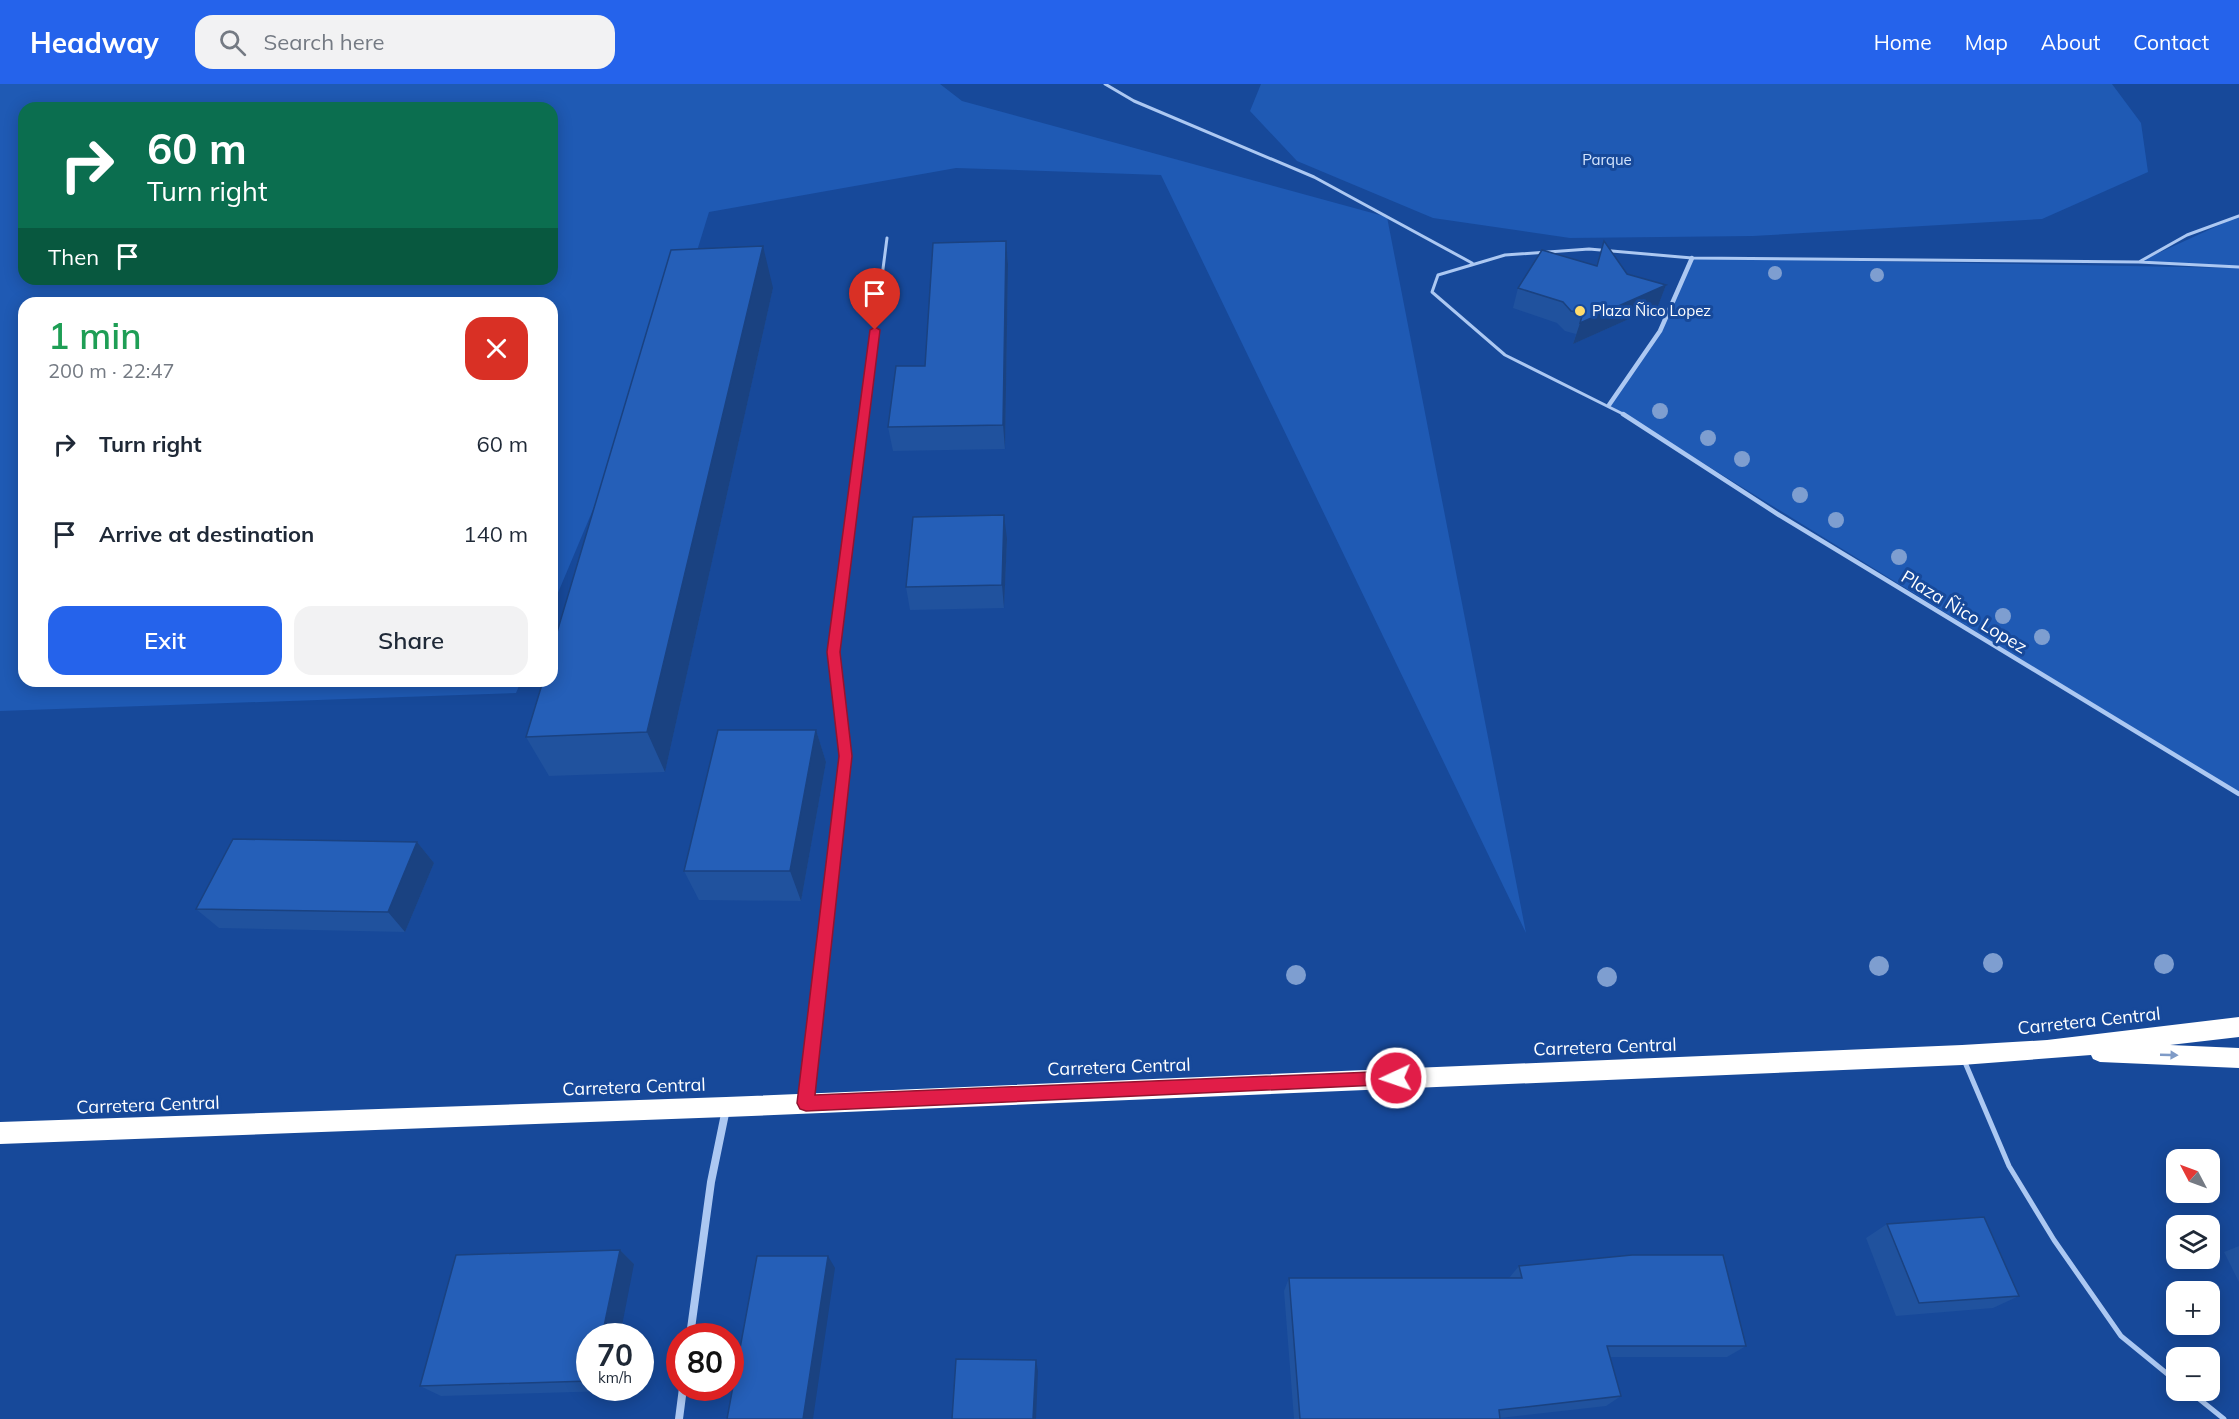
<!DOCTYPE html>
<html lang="en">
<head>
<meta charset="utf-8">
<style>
  body { margin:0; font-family:Mulish,sans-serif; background:#f2f2f3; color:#1f2937; height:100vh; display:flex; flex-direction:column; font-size:22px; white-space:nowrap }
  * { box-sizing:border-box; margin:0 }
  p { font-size:20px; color:#747a83 }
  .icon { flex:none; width:33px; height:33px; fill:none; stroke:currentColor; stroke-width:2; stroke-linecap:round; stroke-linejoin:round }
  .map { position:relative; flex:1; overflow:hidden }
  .side { position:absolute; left:18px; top:213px; width:540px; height:390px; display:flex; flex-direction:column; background:#fff; border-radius:18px; box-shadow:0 3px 15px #0003 }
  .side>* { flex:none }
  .banner { position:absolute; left:18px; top:18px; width:540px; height:183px; border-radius:18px; box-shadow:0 3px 15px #0003; background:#0b6e4f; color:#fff; overflow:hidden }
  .needle { width:39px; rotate:311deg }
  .buttons { position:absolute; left:2166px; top:1065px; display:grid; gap:12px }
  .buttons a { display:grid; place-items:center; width:54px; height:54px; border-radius:12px; background:#fff; box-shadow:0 3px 15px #0003; font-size:30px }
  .speed { position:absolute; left:576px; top:1239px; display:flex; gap:12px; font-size:30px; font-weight:700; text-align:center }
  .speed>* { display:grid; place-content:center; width:78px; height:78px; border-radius:50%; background:#fff; box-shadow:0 3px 15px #0003; line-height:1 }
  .speed small { font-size:15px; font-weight:400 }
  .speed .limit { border:9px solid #d22; background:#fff; color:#111 }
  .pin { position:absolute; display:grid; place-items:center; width:51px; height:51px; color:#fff; margin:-62px -26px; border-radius:50% 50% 50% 0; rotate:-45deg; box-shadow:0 0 6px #0007 }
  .pin .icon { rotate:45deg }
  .me { position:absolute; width:66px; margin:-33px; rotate:267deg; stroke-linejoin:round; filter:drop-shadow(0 0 4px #0008) }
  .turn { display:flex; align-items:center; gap:21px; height:126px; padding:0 30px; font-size:27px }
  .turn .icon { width:78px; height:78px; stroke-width:2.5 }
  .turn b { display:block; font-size:42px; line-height:51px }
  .then { display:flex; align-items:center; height:57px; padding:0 30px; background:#0003; gap:12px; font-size:22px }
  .round { display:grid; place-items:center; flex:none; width:63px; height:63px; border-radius:18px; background:#f2f2f3 }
  .summary { display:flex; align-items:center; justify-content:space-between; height:102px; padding:0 30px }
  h1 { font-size:36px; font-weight:600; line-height:45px; color:#1e9e55 }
  .cta { display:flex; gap:12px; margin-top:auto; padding:12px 30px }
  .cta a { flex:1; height:69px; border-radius:18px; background:#2563eb; color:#fff; font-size:24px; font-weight:600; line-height:69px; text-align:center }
  .cta a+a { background:#f2f2f3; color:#1f2937 }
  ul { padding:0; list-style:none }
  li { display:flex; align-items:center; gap:18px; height:90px; padding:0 30px }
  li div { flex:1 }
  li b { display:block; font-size:22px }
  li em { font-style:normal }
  header { display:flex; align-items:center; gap:36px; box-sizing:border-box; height:84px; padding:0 30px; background:#2563eb; color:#fff }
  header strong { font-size:28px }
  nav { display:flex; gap:33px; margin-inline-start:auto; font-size:21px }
  .search { width:420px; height:54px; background:#f2f2f3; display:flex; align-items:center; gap:15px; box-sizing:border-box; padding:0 21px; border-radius:18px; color:#747a83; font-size:22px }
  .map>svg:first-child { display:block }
  .green { fill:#1f5ab4; fill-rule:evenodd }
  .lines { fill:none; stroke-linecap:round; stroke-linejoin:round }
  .lane-far2 { stroke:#acc8f2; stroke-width:3 }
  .lane-far1 { stroke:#acc8f2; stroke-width:4.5 }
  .lane { stroke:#acc8f2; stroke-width:5 }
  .street-far1 { stroke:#acc8f2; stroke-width:4.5 }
  .street { stroke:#acc8f2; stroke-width:8 }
  .highway { fill:#fff; fill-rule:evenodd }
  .tree { fill:#7e9ed0 }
  .wall { fill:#20529e }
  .shaded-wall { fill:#1a4281 }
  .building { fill:#255fb8; stroke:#1a4281; stroke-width:1.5 }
  .oneway { fill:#7f9bc7 }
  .route { fill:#e11d48; stroke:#92132f; stroke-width:1.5 }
  .poi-dot { fill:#ffdc6d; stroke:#17499a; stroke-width:2 }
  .labels { text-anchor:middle; stroke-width:6; stroke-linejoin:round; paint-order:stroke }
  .far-park-label { font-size:15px; fill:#d3e4fc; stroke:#17499a }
  .far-poi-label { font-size:15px; fill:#fff; stroke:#17499a; text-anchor:start }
  .street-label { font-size:18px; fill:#fff; stroke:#17499a }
</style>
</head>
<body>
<header>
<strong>Headway</strong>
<div class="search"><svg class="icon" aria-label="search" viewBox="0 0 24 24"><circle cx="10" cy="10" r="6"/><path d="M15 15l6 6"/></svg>Search here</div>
<nav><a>Home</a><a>Map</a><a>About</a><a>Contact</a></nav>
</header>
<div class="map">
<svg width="2239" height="1335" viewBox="0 0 2239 1335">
  <rect width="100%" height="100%" fill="#17499a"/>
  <!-- green -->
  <path class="green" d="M0,0H940L962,17L1387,133L1526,849L1161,91L956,84L709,128L684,209L552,523V219H24V597H521L516,609L0,627ZM24,24H552V195H24Z
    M1261,0H2112L2141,39L2148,88L2042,135L1753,152L1570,154L1433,134L1297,77L1250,27Z
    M2239,132V183L2139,178Z
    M1692,174L2239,184V710L1609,321L1660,247Z"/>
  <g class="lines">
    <!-- lane-far2 -->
    <path class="lane-far2" d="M1105,0L1134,17L1314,93L1472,179
      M2139,178L2187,151L2239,132
      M864,331L887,154
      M1625,331L1505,271L1432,208L1438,191L1505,171L1589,165L1692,174L2139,178L2239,183"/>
    <!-- lane-far1 -->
    <path class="lane-far1" d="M1623,330L1779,431L2239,710
      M835,766L846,672L834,568L864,330"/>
    <!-- lane -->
    <path class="lane" d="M1964,976L2009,1082L2054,1156L2121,1252L2176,1297
      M806,1015L835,764
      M2188,1306L2224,1335"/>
    <!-- street-far1 -->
    <path class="street-far1" d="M1609,321L1660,247L1692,174"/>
    <!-- street -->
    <path class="street" d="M690,1252L711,1098L726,1025
      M679,1335L683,1304"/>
    <!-- highway -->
    <path class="highway" d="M2239,933V953L2170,961L2239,964V984L2100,978L2093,975L2091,971L1962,981L726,1033L0,1060V1038L726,1013L1962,961L2047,956Z"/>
  </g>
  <!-- trees -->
  <g class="tree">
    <circle cx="1775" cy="189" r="7"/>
    <circle cx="1877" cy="191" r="7"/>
    <circle cx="1660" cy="327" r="8"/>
    <circle cx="1708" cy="354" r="8"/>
    <circle cx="1742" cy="375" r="8"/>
    <circle cx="1800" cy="411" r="8"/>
    <circle cx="1836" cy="436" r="8"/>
    <circle cx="1899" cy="473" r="8"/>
    <circle cx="2003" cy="532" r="8"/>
    <circle cx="2042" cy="553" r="8"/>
    <circle cx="1993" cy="879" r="10"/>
    <circle cx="2164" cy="880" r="10"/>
    <circle cx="1879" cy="882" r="10"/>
    <circle cx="1296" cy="891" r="10"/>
    <circle cx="1607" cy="893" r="10"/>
  </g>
  <!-- wall -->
  <path class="wall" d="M1006,157L1008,180L1005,365L893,367L888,343L925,282Z
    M1604,157L1627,190L1666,201L1658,222L1573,260L1576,250L1565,247L1557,239L1513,224L1518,204L1596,182Z
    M773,204L665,688L549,692L526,653Z
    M1007,455L1004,524L910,526L906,503Z
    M816,646L826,678L801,817L699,816L684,787Z
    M417,758L434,779L405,848L219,844L196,825Z
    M1887,1140L2019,1212L1993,1224L1896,1232L1866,1154Z
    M2239,1162V1198L2224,1168Z
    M620,1166L634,1180L590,1252V1304H610L609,1307L441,1312L420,1302Z
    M1519,1182L1746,1262L1727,1273H1610L1621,1312L1606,1322L1500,1334V1335H1294L1284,1207L1289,1194H1509Z"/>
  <!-- shaded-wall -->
  <path class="shaded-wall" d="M1006,157L1008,180L1005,365L1003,341Z
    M763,162L773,204L665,688L647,648Z
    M1666,201L1658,222L1573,260L1580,239Z
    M1004,431L1007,455L1004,524L1002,501Z
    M816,646L826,678L801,817L790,787Z
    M417,758L434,779L405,848L388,828Z
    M620,1166L634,1180L620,1252H602Z
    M828,1172L835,1184L813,1335H803Z
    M1036,1276L1038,1287L1036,1335H1033Z
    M604,1304H610L609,1307Z"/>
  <!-- building -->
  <path class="building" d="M1006,157L1003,341L888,343L896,282H925L933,159Z
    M1604,157L1627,190L1666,201L1580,239L1583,229L1571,227L1563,218L1518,204L1542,166L1597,182Z
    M763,162L647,648L526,653L543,597H552V565L671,166Z
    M1004,431L1002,501L906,503L913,433Z
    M718,646H816L790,787H684Z
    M233,755L417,758L388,828L196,825Z
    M1984,1133L2019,1212L1919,1219L1887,1140Z
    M620,1166L602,1252H590V1297L420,1302L456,1171Z
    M1632,1171H1723L1746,1262H1607L1621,1312L1499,1326L1500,1335H1300L1289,1194H1522L1519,1182Z
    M757,1172H828L803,1335H727Z
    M956,1275L1036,1276L1033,1335H952Z"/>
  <!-- one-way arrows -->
  <defs><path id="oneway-solid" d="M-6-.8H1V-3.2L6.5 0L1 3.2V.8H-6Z" transform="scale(1.5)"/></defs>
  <use class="oneway" href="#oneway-solid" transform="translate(2169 971) rotate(2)"/>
  <!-- route -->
  <path class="route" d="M875,243L880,246L840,568L852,672L815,1011L1396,987L1401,989L1404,994L1401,1000L806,1027L800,1025L797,1019L839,672L827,568L870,246Z"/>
  <!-- markers -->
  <circle class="poi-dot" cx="1580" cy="227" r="6"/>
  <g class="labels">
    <!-- far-park labels -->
    <g class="far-park-label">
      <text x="1607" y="81">Parque</text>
    </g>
    <!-- far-poi labels -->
    <g class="far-poi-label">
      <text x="1592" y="232">Plaza Ñico Lopez</text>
    </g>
    <!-- street labels -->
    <g class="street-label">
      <text transform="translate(1964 528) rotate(31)" y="6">Plaza Ñico Lopez</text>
      <text transform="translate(2089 937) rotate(-6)" y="6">Carretera Central</text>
      <text transform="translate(1605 963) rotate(-2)" y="6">Carretera Central</text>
      <text transform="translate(1119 983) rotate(-2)" y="6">Carretera Central</text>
      <text transform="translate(634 1003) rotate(-2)" y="6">Carretera Central</text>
      <text transform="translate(148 1021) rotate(-2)" y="6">Carretera Central</text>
    </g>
  </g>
</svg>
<div class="buttons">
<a><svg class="needle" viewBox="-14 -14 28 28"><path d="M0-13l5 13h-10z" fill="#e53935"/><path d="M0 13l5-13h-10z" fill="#747a83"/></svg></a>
<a><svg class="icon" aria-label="layers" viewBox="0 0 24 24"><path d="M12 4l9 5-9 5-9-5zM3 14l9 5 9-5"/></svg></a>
<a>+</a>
<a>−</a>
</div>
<div class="speed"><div>70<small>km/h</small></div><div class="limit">80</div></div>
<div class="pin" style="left:875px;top:246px;background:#d93025"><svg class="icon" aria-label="arrive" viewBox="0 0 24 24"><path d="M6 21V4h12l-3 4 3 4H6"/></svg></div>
<svg class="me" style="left:1396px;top:994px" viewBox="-20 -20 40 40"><circle r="17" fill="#e11d48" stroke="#fff" stroke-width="3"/><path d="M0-11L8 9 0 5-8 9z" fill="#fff"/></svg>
<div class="banner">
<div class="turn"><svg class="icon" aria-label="right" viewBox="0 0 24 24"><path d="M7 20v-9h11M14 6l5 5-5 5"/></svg><div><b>60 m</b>Turn right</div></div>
<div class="then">Then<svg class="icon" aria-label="arrive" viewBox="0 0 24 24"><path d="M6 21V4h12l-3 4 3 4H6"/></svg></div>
</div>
<section class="side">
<div class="summary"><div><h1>1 min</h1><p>200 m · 22:47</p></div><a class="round" style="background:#d93025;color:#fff"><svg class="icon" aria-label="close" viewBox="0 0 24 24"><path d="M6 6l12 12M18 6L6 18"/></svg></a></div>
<ul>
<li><svg class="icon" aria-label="right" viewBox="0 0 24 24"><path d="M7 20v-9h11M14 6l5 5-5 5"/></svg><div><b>Turn right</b></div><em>60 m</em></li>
<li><svg class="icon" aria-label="arrive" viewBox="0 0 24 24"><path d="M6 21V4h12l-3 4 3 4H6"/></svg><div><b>Arrive at destination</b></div><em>140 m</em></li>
</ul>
<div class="cta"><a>Exit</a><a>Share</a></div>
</section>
</div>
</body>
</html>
